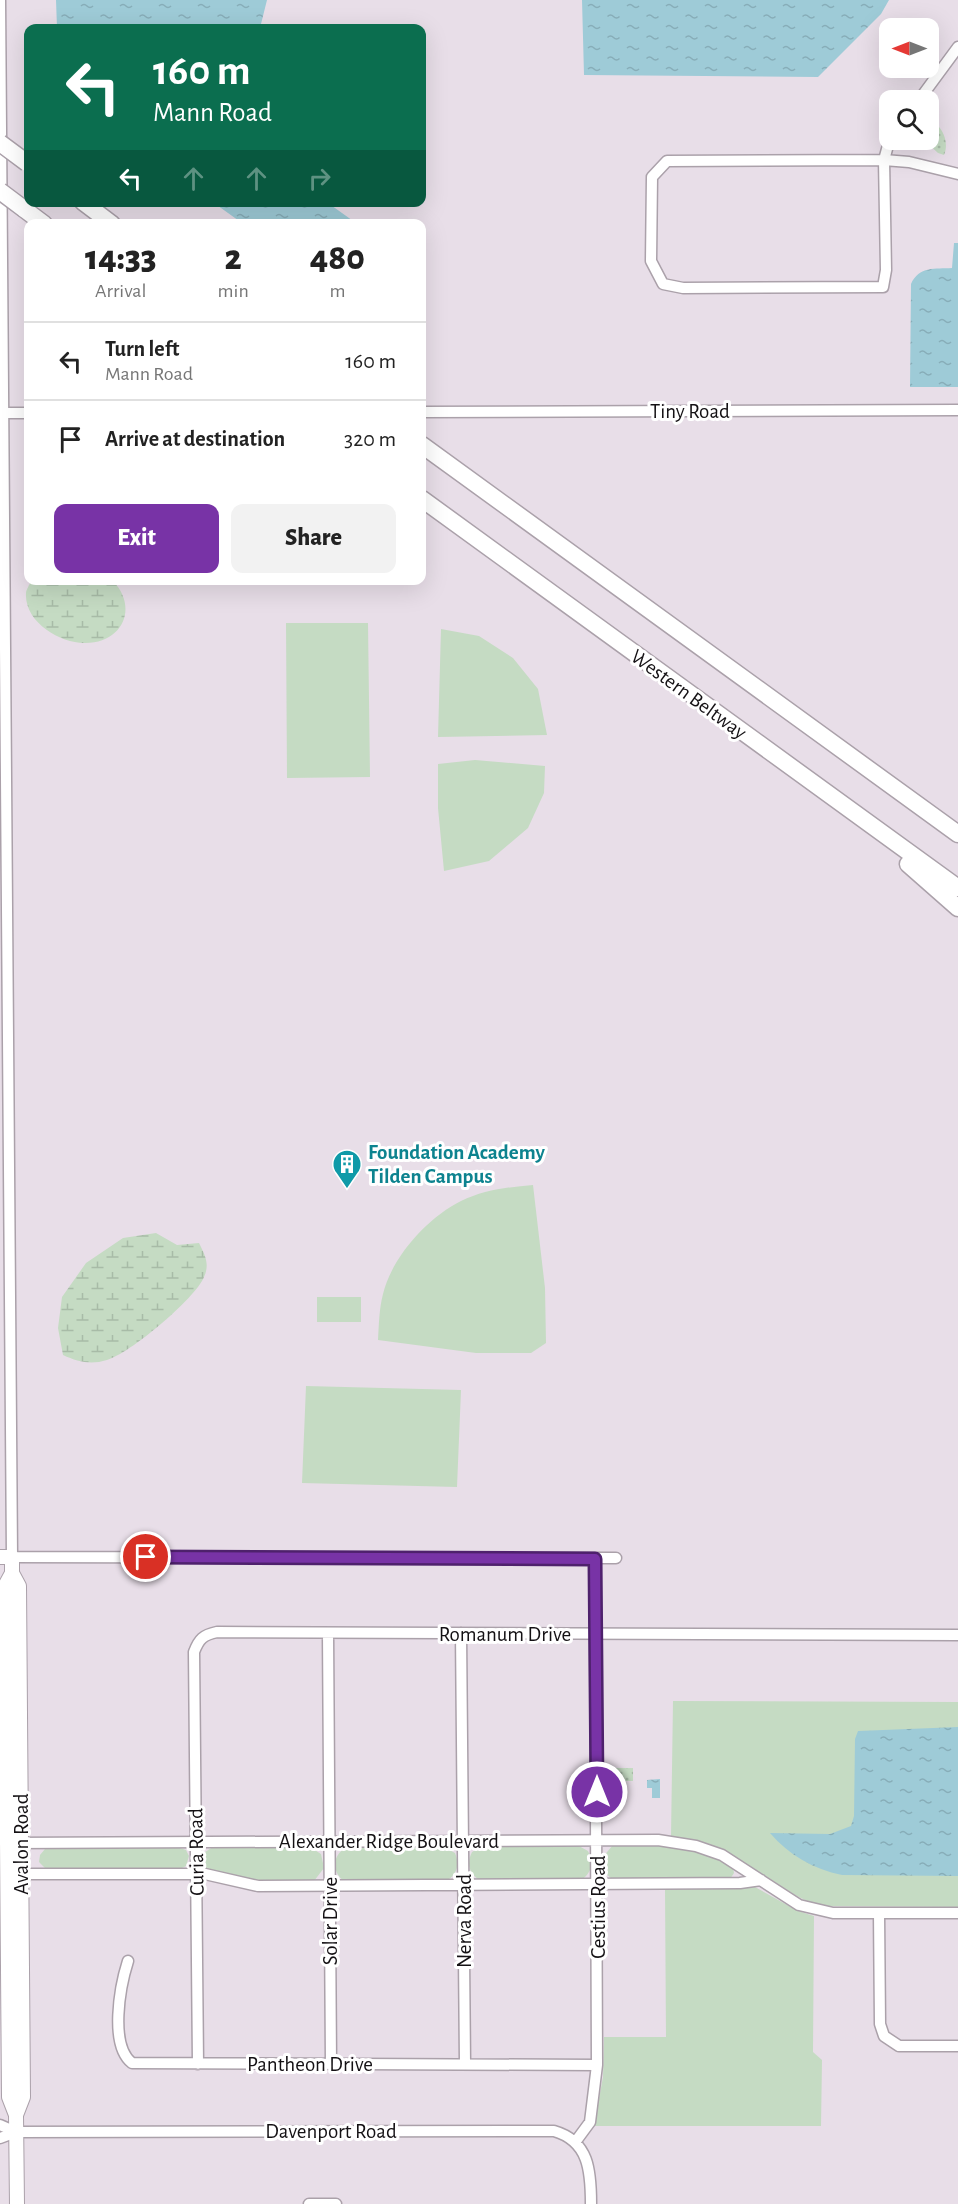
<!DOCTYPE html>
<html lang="en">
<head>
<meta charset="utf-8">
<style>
  body { margin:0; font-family:"Alegreya Sans",sans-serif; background:#f2f2f2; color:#222; height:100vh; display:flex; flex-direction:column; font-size:22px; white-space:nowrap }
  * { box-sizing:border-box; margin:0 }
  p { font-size:20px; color:#767676 }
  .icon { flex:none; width:33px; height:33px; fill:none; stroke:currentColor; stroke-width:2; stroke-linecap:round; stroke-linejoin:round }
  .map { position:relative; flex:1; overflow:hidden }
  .sheet { position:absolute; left:24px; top:219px; width:402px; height:366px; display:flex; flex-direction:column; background:#fff; border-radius:12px; box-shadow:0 6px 24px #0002 }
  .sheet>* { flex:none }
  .banner { position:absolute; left:24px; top:24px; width:402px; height:183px; border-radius:12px; box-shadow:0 6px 24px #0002; background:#0b6e4f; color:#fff; overflow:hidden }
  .needle { width:39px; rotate:270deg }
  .controls { position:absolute; left:879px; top:18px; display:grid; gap:12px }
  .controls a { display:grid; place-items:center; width:60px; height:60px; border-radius:12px; background:#fff; box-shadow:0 6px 24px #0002; font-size:30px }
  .pin { position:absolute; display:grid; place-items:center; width:51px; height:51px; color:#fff; margin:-26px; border:3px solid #fff; border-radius:50%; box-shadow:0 2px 6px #0007 }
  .me { position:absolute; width:66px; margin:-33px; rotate:0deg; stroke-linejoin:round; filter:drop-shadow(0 0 4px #0008) }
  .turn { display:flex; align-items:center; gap:21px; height:126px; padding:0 30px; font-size:27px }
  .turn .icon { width:78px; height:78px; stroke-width:2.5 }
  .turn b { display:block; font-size:42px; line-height:51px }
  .lanes { display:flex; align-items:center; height:57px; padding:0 30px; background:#0003; justify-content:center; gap:30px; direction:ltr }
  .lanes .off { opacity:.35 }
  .eta { display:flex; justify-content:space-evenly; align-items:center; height:102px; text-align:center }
  .eta b { font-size:36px; font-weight:800; line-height:42px }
  .primary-button { display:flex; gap:12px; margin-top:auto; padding:12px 30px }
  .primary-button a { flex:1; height:69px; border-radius:12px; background:#7833a6; color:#fff; font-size:24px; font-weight:800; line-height:69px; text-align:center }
  .primary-button a+a { background:#f2f2f2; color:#222 }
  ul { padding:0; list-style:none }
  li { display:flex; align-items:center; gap:18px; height:78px; padding:0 30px; border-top:2px solid #e0e0e0 }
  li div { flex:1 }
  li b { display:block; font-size:22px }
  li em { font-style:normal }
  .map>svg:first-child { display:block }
  .grass { fill:#c5dbc3 }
  .wetland { fill:url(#wetland-marsh) }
  .park { fill:url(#park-dots) }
  .water { fill:url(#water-ripples) }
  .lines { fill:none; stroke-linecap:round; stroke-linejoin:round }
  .minor-casing { stroke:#aba1aa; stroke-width:13 }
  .major-casing { stroke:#aba1aa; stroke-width:16 }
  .highway-casing { stroke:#aba1aa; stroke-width:19 }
  .minor { stroke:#fff; stroke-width:10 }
  .major { stroke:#fff; stroke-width:14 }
  .highway { stroke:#fff; stroke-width:16 }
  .highway-bridge-casing { stroke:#aba1aa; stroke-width:19; stroke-linecap:butt }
  .highway-bridge { stroke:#fff; stroke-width:16 }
  .route-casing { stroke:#4e216c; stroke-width:15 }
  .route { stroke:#7833a6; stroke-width:10 }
  .labels { text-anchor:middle; stroke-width:6; stroke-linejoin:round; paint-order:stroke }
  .street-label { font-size:21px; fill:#141114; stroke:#fff }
  .culture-label { font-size:21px; font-weight:bold; fill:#0d838f; stroke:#fff; text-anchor:start }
</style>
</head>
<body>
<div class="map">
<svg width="958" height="2204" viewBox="0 0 958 2204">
  <defs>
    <pattern id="wetland-marsh" width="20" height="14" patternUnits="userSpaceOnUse" patternTransform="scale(1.5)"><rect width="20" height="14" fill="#c5dbc3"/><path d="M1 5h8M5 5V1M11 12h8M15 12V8" fill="none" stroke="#a8bba7"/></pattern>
    <pattern id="park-dots" width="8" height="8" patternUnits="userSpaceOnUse" patternTransform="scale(1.5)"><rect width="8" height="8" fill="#c5dbc3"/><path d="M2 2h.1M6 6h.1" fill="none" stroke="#a8bba7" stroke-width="1.8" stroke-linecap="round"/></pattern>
    <pattern id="water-ripples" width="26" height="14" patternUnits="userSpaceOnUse" patternTransform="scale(1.5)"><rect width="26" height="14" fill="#9ecbd7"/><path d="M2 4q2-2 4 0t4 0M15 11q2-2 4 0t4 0" fill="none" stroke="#87adb8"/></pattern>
  </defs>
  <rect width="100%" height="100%" fill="#e8dee8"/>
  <!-- grass -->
  <path class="grass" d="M286,623H368L370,777L287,778Z
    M441,629L479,636L513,658L538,689L547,735L438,737Z
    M475,760L545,766L544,793L528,828L489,861L444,871L438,808V764Z
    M533,1185L545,1288L546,1343L531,1353H476L378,1340C379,1325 379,1309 383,1294C392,1257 427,1218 461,1201C484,1190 508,1187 533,1185Z
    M317,1297H361V1322H317Z
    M306,1386L461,1390L457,1487L302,1483Z
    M673,1701L958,1702V1907L820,1906C801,1900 787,1890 770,1879C741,1860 706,1841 671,1837Z
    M484,1845H577L588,1851C594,1862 592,1873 581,1880L481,1881C469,1874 466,1864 472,1852Z
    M613,1845C653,1842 699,1843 733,1868L734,1873L730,1879H612L604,1872L602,1858Z
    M351,1846H442L455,1853C460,1865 457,1875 446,1881H344C329,1870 334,1850 351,1846Z
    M177,1847L186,1850L189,1856L186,1866L180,1869H46L39,1862L40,1855L45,1849Z
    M213,1847H310L321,1854L324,1868L314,1881L259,1882L205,1868L202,1854Z
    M755,1887L798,1911L814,1916L813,2052L822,2060L821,2126H594L603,2077L604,2037H666L665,1889Z"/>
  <!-- wetland -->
  <path class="wetland" d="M31,581H113C139,608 122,644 84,643C60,643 24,622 26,593C26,590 30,584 31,581Z
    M156,1233L177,1245L199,1243C205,1255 210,1264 204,1277C195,1299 129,1354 107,1360C91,1365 78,1362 63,1355L58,1328L62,1297L86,1263L123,1238Z"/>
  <!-- park -->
  <path class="park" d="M933,122C944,128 949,144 944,155L938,153L924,140H928L929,123Z
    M614,1768H633V1781H619L613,1774Z"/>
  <!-- water -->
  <path class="water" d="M56,0H267L260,28H57Z
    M582,0H889L881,14L818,77L584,75Z
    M214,203H328L356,223H242Z
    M954,243H958V387H910L911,284C919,266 935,269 952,268Z
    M958,1727V1876L842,1875C813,1869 789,1855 770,1833L830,1834L851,1826L854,1816L855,1739L858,1731Z
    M660,1779V1798H652V1788H647V1780Z"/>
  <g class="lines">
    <!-- minor casing -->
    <g class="minor-casing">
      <path id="minor" d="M0,0L12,1557L616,1558
        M919,100L958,47
        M890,138L884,160L886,270L883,287L683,288L663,284L651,261L652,177L667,161L884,160L909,162L958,174
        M422,412L958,410
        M5,413H28
        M328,1633L331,2064
        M461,1633L465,2064
        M13,1843L658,1840L696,1846L722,1855L799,1905L833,1913H958
        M16,1874H205L258,1886L740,1883L761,1880
        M879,1913L880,2024L884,2036L899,2046H958
        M128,1961C120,1986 109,2045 132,2063L597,2065
        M198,2064L194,1652C199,1639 203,1635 217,1632L958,1635
        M0,2125L16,2132
        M0,2138L16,2132L554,2131C589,2141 591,2171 591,2204
        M576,2141L590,2122L597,2065L595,1559
        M309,2204H336"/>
    </g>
    <!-- major casing -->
    <g class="major-casing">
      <path id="major" d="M0,1557H12V1573L5,1586L9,2097L16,2115
        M12,1573L19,1586L23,2097L16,2115L17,2204"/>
    </g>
    <!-- highway casing -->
    <g class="highway-casing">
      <path id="highway" d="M83,202L112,224
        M24,209L44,224
        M422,445L958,834
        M422,499L958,888
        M908,864L958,908"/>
    </g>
    <!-- minor -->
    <use href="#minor" class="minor"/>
    <!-- major -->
    <use href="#major" class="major"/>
    <!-- highway -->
    <use href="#highway" class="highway"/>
    <!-- highway-bridge casing -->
    <g class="highway-bridge-casing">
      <path id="highway-bridge" d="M0,143L27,163
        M0,191L24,209"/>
    </g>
    <!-- highway-bridge -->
    <use href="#highway-bridge" class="highway-bridge"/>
  </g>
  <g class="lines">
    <!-- route casing -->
    <g class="route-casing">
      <path id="route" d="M146,1557L595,1559L597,1792"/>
    </g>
    <!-- route -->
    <use href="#route" class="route"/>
  </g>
  <!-- icons -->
  <defs>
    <g id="building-pin" transform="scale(1.5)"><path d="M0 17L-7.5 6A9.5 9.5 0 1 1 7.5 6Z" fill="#0f9aa8" stroke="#fff"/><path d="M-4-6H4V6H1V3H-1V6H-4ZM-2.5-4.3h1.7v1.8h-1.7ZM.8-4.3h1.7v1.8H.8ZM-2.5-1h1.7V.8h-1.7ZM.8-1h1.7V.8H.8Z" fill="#fff"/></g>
  </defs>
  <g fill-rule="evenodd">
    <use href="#building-pin" x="347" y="1164"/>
  </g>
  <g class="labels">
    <!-- street labels -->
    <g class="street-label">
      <text x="690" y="418">Tiny Road</text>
      <text transform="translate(689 694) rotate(36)" y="7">Western Beltway</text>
      <text x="505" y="1641">Romanum Drive</text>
      <text x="389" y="1848">Alexander Ridge Boulevard</text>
      <text transform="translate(21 1844) rotate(-90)" y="7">Avalon Road</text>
      <text transform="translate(196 1852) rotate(-91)" y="7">Curia Road</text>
      <text transform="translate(598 1907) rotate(-90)" y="7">Cestius Road</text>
      <text transform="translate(330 1921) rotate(-90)" y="7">Solar Drive</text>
      <text transform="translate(464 1921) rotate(-90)" y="7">Nerva Road</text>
      <text x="310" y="2071">Pantheon Drive</text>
      <text x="331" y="2138">Davenport Road</text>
    </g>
    <!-- culture labels -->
    <g class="culture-label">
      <text x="368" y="1159">Foundation Academy<tspan x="368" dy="24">Tilden Campus</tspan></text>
    </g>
  </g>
</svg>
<div class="controls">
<a><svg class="needle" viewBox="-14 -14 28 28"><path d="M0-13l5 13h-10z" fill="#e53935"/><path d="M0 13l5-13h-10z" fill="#767676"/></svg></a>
<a><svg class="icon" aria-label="search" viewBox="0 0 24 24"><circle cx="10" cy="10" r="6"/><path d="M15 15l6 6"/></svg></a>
</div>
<div class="pin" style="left:146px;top:1557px;background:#d93025"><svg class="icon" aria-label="arrive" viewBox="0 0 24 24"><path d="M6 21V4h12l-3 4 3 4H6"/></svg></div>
<svg class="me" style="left:597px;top:1792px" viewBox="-20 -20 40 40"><circle r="17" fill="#7833a6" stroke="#fff" stroke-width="3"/><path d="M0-11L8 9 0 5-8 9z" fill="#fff"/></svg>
<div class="banner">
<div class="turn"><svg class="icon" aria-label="left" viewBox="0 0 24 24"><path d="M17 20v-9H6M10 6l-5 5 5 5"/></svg><div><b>160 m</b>Mann Road</div></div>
<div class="lanes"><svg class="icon" aria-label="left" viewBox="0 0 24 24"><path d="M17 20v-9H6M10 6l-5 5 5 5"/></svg><svg class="icon off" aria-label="ahead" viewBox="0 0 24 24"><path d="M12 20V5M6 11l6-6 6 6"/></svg><svg class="icon off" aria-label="ahead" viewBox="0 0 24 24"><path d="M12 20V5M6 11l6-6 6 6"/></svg><svg class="icon off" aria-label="right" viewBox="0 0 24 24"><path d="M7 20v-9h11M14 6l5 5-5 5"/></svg></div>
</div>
<section class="sheet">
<div class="eta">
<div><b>14:33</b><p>Arrival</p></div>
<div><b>2</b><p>min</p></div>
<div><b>480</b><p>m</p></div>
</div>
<ul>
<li><svg class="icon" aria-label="left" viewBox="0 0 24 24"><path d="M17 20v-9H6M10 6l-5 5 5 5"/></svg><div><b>Turn left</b><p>Mann Road</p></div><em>160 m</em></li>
<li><svg class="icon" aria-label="arrive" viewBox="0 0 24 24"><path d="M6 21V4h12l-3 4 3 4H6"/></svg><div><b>Arrive at destination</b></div><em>320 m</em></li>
</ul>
<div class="primary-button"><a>Exit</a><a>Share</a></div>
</section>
</div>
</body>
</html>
